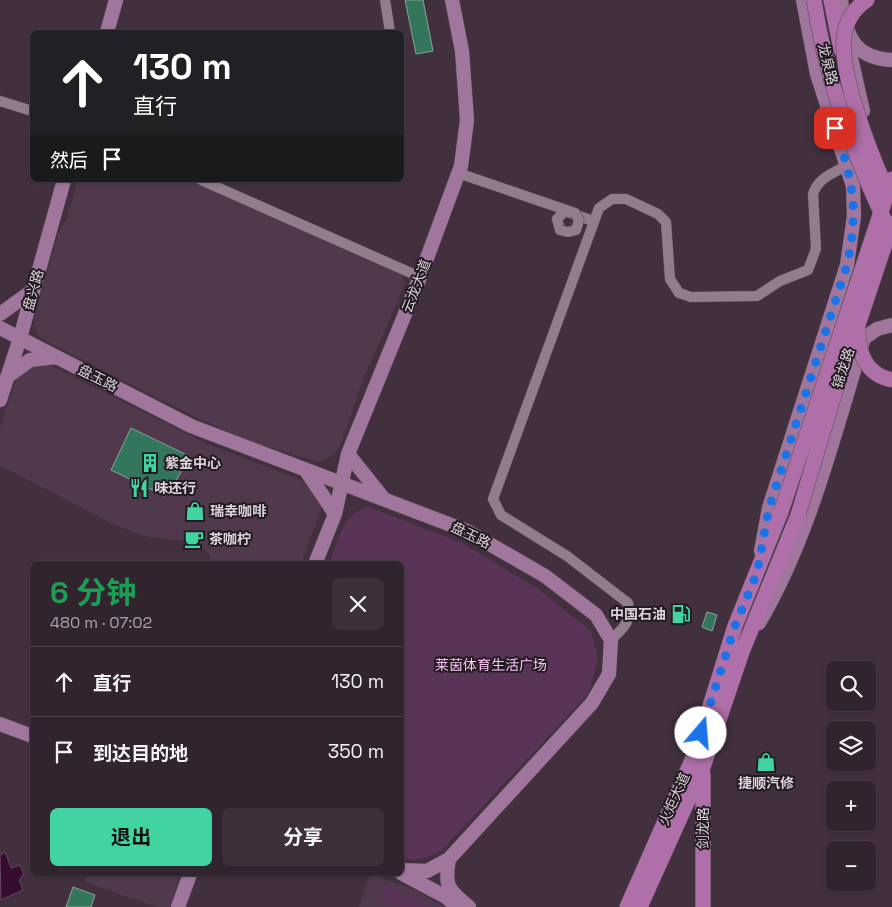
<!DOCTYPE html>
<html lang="zh">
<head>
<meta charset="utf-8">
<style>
  body { margin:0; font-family:"Space Grotesk","Noto Sans SC",sans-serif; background:#3d303b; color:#f1f3f6; height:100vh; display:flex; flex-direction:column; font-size:19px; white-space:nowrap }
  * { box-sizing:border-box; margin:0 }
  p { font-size:16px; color:#a8a4aa }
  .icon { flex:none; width:28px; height:28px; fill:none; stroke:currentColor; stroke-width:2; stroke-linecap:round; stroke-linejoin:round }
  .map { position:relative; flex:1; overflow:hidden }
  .panel { position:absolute; left:30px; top:561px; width:374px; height:315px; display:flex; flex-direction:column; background:#32242f; border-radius:8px; box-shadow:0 1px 4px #0004,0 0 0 1px #4d414b }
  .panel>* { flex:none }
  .guide { position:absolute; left:30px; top:30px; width:374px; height:152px; border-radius:8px; box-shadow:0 1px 4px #0004,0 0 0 1px #4d414b; background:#202124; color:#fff; overflow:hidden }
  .fabs { position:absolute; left:826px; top:661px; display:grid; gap:10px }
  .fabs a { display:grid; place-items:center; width:50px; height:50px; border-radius:8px; background:#32242f; box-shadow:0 1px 4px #0004,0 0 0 1px #4d414b; font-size:25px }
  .pin { position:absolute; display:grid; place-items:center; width:42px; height:42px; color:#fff; margin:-21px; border-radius:10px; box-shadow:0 2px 8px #0006 }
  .me { position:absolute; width:55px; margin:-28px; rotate:18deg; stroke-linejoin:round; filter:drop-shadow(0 0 4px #0008) }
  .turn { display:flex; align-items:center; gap:18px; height:105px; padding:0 20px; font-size:22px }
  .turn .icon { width:65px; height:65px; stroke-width:2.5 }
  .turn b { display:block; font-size:35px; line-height:42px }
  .then { display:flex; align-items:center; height:48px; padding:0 20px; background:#0003; gap:10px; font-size:19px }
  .round { display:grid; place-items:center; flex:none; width:52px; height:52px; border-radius:8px; background:#3d303b }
  .overview { display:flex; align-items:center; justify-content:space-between; height:85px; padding:0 20px }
  h1 { font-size:30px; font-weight:700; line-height:38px; color:#1e9e55 }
  .action { display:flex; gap:10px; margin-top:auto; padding:10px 20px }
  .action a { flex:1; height:58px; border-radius:8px; background:#41d4a1; color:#111; font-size:20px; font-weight:700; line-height:58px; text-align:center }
  .action a+a { background:#3d303b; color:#f1f3f6 }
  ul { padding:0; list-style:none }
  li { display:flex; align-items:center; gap:15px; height:70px; padding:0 20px; border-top:1px solid #4d414b }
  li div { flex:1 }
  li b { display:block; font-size:19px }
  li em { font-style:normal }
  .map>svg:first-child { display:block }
  .built { fill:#50394d }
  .green { fill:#5a3456 }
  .water { fill:#340d30; stroke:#674864 }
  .building { fill:#33765c; stroke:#88a497 }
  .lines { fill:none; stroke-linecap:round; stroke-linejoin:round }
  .street-casing { stroke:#5b4c59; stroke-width:11 }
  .secondary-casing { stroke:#5b4c59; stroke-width:15 }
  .primary-casing { stroke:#5b4c59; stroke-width:16 }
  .street { stroke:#927d8f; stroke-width:10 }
  .secondary { stroke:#a0769c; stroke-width:14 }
  .primary { stroke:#af6fa8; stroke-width:15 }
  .street-bridge-casing { stroke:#5b4c59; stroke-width:11; stroke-linecap:butt }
  .primary-bridge-casing { stroke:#5b4c59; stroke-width:16; stroke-linecap:butt }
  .street-bridge { stroke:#927d8f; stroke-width:10 }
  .primary-bridge { stroke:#af6fa8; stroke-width:15 }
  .route { stroke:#1a73e8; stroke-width:9; stroke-dasharray:0 16.2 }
  .labels { text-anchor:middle; stroke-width:4; stroke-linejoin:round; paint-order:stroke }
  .street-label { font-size:14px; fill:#ded3dd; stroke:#231b22 }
  .poi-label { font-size:14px; font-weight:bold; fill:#ded3dd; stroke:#231b22; text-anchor:start }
  .park-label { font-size:14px; fill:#fcc4f4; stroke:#231b22 }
</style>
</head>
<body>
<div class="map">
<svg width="892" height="907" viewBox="0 0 892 907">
  <rect width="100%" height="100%" fill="#42303f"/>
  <!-- built -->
  <path class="built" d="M78,180H190L401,274L405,283L397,303L364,377L340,446L332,456L319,462L251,442L195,417L47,342L38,335L34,326L36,310L59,230L66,221Z
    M39,363L54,367L205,443L303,481L317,492L322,506L301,564H210V555L195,542L147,537L112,524L0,465V427L16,380L26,368Z
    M88,874H181L170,907H157L85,882Z
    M370,874L415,890L445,907H359Z"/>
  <!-- green -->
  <path class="green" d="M369,507L462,543L537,588L591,631L598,659L589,693L441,851C426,859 417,862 401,858V564H329C339,539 341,514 369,507Z
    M384,884L427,903L433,907H400L379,900Z"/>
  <!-- water -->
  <path class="water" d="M5,852L11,868L20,865L24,874L19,880L23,890L1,900L0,855Z"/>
  <!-- building -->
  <path class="building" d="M405,0H423L433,51L416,54Z
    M131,428L189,456L171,491L165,496L111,470Z
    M707,612L717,615L712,631L702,627Z
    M73,887L95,895L91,907H66Z"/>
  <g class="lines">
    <!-- street casing -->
    <g class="street-casing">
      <path id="street" d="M385,0L390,32
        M0,101L32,111
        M458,173L575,213
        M201,180L420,277
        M560,230L557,219L565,211L593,221
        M611,640C624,627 632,622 628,603L567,556L501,515L493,499L599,208L612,199H626L658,214L666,222L670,279L679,293L691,297L757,296L780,281L808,270L816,249L813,194C818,178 833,173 846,166"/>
    </g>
    <!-- secondary casing -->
    <g class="secondary-casing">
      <path id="secondary" d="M841,0C846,34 852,58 892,60
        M107,32L116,0
        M849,49L863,111
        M0,314L32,291
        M0,328L191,426L467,531L545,576L596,615L611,640L609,674L592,703L449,859C444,886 448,890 469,907
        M7,377L30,360L57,357
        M0,400L20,338L64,180
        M348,454L384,499
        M305,469L335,514
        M761,551L769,508L847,265L854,216L853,186L817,74L803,0
        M315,564L335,514L348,454L420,277L461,166L467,120L462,51L452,0
        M759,623C810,536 834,434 864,338L877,329L892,325
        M0,724L32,736
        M401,870L427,871L449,859
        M401,873L446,897L456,906
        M178,907L190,874"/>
    </g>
    <!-- primary casing -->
    <g class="primary-casing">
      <path id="primary" d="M831,0L841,50
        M703,774V907
        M627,907L696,751L735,626L781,512
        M640,907L703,767L742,652L798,515"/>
    </g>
    <!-- street -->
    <use href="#street" class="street"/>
    <!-- secondary -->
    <use href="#secondary" class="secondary"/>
    <!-- primary -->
    <use href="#primary" class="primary"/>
    <!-- street-bridge casing -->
    <g class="street-bridge-casing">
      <path id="street-bridge" d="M560,230L568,232L576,230L579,220L575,213"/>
    </g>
    <!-- primary-bridge casing -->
    <g class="primary-bridge-casing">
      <path id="primary-bridge" d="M814,0C825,75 851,148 883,217
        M867,0C854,8 845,22 844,38C840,78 872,157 889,195
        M858,329C858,353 866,375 892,380
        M781,512L892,179
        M798,515L847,352L858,325L892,223"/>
    </g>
    <!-- street-bridge -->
    <use href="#street-bridge" class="street-bridge"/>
    <!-- primary-bridge -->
    <use href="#primary-bridge" class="primary-bridge"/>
  </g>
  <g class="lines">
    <!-- route -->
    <path class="route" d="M701,733L735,626L757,573L769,508L847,265C859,208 853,182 835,128"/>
  </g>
  <!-- icons -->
  <defs>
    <g id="building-bare" transform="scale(1.5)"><path d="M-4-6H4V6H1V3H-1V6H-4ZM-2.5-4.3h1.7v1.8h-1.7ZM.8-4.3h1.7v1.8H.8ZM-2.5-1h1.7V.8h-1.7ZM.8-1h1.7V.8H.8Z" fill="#41d4a1" stroke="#231b22" stroke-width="2.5" paint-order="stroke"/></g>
    <g id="restaurant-bare" transform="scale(1.5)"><path d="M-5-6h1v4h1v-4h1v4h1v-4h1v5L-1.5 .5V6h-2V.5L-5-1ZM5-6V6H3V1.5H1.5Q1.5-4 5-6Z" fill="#41d4a1" stroke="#231b22" stroke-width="2.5" paint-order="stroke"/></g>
    <g id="shop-bare" transform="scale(1.5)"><path d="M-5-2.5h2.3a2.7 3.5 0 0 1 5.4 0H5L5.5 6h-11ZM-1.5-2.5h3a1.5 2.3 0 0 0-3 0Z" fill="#41d4a1" stroke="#231b22" stroke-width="2.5" paint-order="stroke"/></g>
    <g id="cafe-bare" transform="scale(1.5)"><path d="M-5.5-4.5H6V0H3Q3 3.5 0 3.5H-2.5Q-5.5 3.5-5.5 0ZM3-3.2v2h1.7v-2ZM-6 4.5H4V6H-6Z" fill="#41d4a1" stroke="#231b22" stroke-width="2.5" paint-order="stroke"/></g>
    <g id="fuel-bare" transform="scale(1.5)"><path d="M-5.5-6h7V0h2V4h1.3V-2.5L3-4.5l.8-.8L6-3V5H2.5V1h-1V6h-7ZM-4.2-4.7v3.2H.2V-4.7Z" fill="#41d4a1" stroke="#231b22" stroke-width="2.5" paint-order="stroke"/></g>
  </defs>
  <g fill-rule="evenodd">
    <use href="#building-bare" x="150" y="463"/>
    <use href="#restaurant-bare" x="139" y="488"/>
    <use href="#shop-bare" x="195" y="511"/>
    <use href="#cafe-bare" x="194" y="539"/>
    <use href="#fuel-bare" x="681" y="614"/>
    <use href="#shop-bare" x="766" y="762"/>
  </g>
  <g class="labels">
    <!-- street labels -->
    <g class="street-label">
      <text transform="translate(828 64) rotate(76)" y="5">龙泉路</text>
      <text transform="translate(416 286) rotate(-69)" y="5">云龙大道</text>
      <text transform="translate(33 290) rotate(-75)" y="5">盘兴路</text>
      <text transform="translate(843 368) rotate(-72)" y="5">锦龙路</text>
      <text transform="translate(98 378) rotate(27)" y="5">盘玉路</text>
      <text transform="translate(471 535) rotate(26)" y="5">盘玉路</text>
      <text transform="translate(674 799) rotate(-66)" y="5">火炬大道</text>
      <text transform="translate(703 828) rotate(-90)" y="5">剑龙路</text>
    </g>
    <!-- poi labels -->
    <g class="poi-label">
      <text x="165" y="468">紫金中心</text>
      <text x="154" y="493">味还行</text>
      <text x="210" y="516">瑞幸咖啡</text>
      <text x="209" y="544">茶咖柠</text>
      <text x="666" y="619" text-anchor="end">中国石油</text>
      <text x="766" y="788" text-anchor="middle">捷顺汽修</text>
    </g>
    <!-- park labels -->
    <g class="park-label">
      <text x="491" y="670">莱茵体育生活广场</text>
    </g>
  </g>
</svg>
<div class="fabs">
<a><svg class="icon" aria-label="search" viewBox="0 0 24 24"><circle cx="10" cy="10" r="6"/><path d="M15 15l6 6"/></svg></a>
<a><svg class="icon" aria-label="layers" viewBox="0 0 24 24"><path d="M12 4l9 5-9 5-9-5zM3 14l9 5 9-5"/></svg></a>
<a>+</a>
<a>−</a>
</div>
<div class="pin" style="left:835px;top:128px;background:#d93025"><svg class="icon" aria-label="arrive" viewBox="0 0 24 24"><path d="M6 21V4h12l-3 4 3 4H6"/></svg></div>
<svg class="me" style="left:701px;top:733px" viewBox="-20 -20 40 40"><circle r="19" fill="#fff"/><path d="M0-13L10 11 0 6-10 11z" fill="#1a73e8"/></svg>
<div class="guide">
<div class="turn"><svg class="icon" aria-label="ahead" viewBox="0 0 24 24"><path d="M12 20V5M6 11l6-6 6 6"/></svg><div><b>130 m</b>直行</div></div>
<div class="then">然后<svg class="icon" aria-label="arrive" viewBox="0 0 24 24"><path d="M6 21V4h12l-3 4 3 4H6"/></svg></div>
</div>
<section class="panel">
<div class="overview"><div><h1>6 分钟</h1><p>480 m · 07:02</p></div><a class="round"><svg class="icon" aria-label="close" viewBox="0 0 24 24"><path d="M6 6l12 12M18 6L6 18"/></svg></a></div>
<ul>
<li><svg class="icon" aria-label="ahead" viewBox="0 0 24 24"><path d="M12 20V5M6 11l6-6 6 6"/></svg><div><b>直行</b></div><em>130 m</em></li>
<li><svg class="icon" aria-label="arrive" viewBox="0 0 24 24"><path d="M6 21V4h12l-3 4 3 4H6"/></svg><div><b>到达目的地</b></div><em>350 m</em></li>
</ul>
<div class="action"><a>退出</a><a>分享</a></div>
</section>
</div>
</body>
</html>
